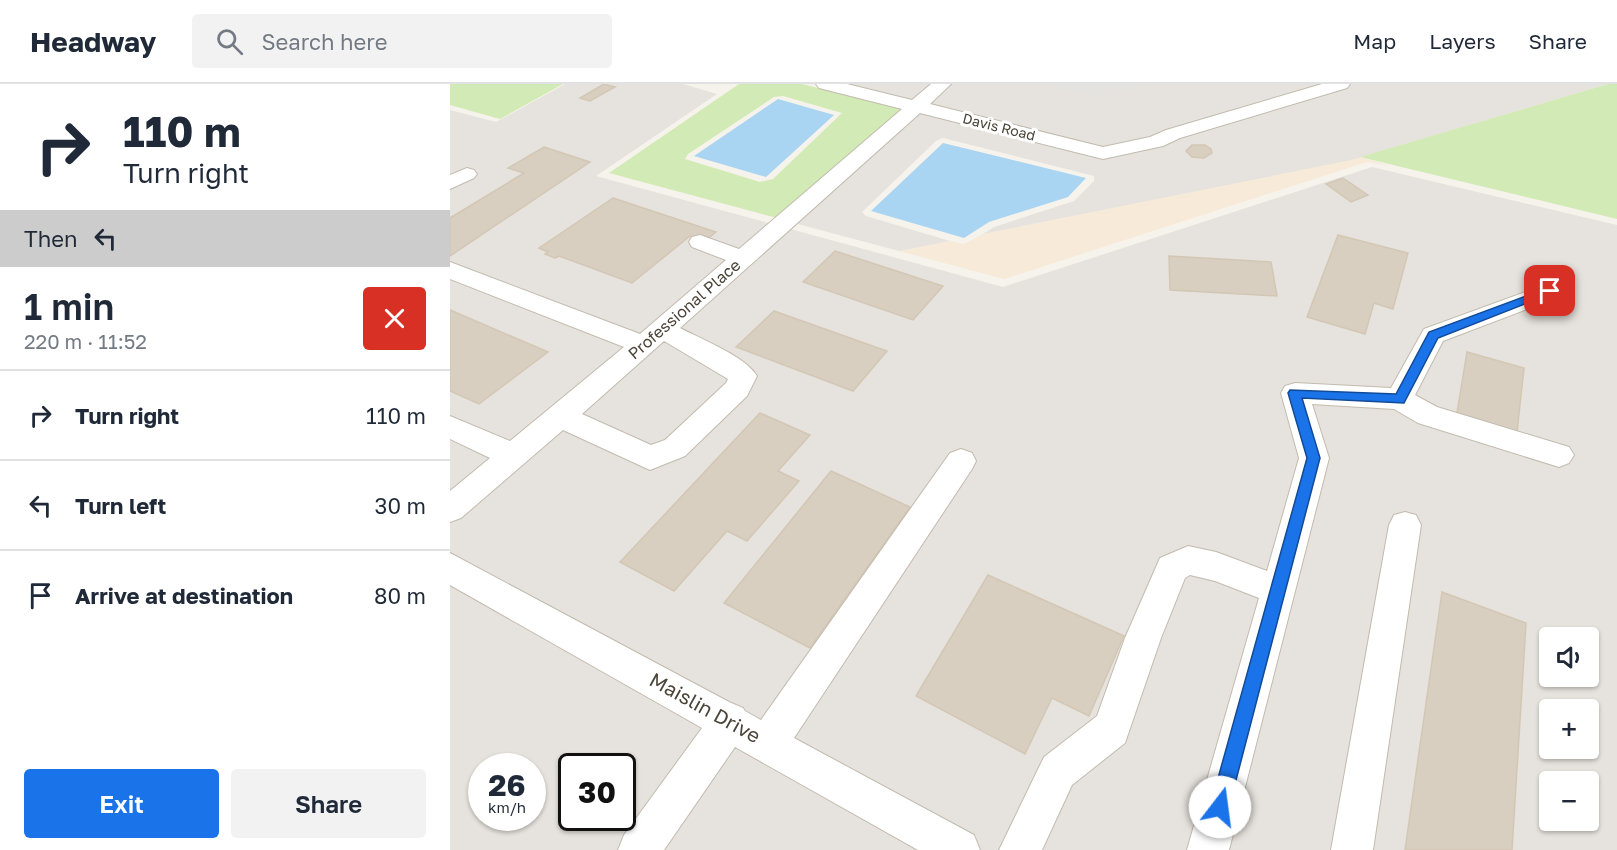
<!DOCTYPE html>
<html lang="en">
<head>
<meta charset="utf-8">
<style>
  body { margin:0; font-family:"Golos Text",sans-serif; background:#f2f2f3; color:#1f2937; height:100vh; display:flex; flex-direction:column; font-size:22px; white-space:nowrap }
  * { box-sizing:border-box; margin:0 }
  p { font-size:20px; color:#747a83 }
  .icon { flex:none; width:33px; height:33px; fill:none; stroke:currentColor; stroke-width:2; stroke-linecap:round; stroke-linejoin:round }
  .map { position:relative; flex:1; overflow:hidden }
  .details { display:flex; flex-direction:column; background:#fff; width:450px }
  .details>* { flex:none }
  .banner { background:#fff; color:#1f2937; overflow:hidden }
  .fabs { position:absolute; left:1089px; top:543px; display:grid; gap:12px }
  .fabs a { display:grid; place-items:center; width:60px; height:60px; border-radius:6px; background:#fff; box-shadow:0 2px 4px #0004; font-size:30px }
  .speed { position:absolute; left:18px; top:669px; display:flex; gap:12px; font-size:30px; font-weight:700; text-align:center }
  .speed>* { display:grid; place-content:center; width:78px; height:78px; border-radius:50%; background:#fff; box-shadow:0 2px 4px #0004; line-height:1 }
  .speed small { font-size:15px; font-weight:400 }
  .speed .limit { border:3px solid #111; border-radius:9px; background:#fff; color:#111 }
  .pin { position:absolute; display:grid; place-items:center; width:51px; height:51px; color:#fff; margin:-26px; border-radius:12px; box-shadow:0 3px 9px #0006 }
  .me { position:absolute; width:66px; margin:-33px; rotate:15deg; stroke-linejoin:round; filter:drop-shadow(0 0 4px #0008) }
  .turn { display:flex; align-items:center; gap:21px; height:126px; padding:0 24px; font-size:27px }
  .turn .icon { width:78px; height:78px; stroke-width:2.5 }
  .turn b { display:block; font-size:42px; line-height:51px }
  .then { display:flex; align-items:center; height:57px; padding:0 24px; background:#0003; gap:12px; font-size:22px }
  .round { display:grid; place-items:center; flex:none; width:63px; height:63px; border-radius:6px; background:#f2f2f3 }
  .head { display:flex; align-items:center; justify-content:space-between; height:102px; padding:0 24px }
  h1 { font-size:36px; font-weight:600; line-height:45px }
  .action { display:flex; gap:12px; margin-top:auto; padding:12px 24px }
  .action a { flex:1; height:69px; border-radius:6px; background:#1a73e8; color:#fff; font-size:24px; font-weight:600; line-height:69px; text-align:center }
  .action a+a { background:#f2f2f3; color:#1f2937 }
  ul { padding:0; list-style:none }
  li { display:flex; align-items:center; gap:18px; height:90px; padding:0 24px; border-top:2px solid #e0e1e3 }
  li div { flex:1 }
  li b { display:block; font-size:22px }
  li em { font-style:normal }
  header { display:flex; align-items:center; gap:36px; box-sizing:border-box; height:84px; padding:0 30px; background:#fff; border-bottom:2px solid #e0e1e3 }
  header strong { font-size:28px }
  nav { display:flex; gap:33px; margin-inline-start:auto; font-size:21px }
  .search { width:420px; height:54px; background:#f2f2f3; display:flex; align-items:center; gap:15px; box-sizing:border-box; padding:0 21px; border-radius:6px; color:#747a83; font-size:22px }
  main { display:flex; flex:1; min-height:0 }
  .map>svg:first-child { display:block }
  .commercial { fill:#f7ead8 }
  .industrial { fill:#e6e2dd; fill-rule:evenodd }
  .green { fill:#d2eab5; fill-rule:evenodd }
  .parking { fill:#e5e3e0 }
  .water { fill:#a9d4f2 }
  .building { fill:#d8cfc1; stroke:#d3c7b4; stroke-width:1.5 }
  .lines { fill:none; stroke-linecap:round; stroke-linejoin:round }
  .minor-casing { stroke:#c2bbae; stroke-width:2 }
  .minor { fill:#fff; fill-rule:evenodd }
  .route { fill:#1a73e8; stroke:#114b97; stroke-width:1.5 }
  .labels { text-anchor:middle; stroke-width:6; stroke-linejoin:round; paint-order:stroke }
  .far-street-label { font-size:14px; fill:#4b4439; stroke:#fff }
  .street-label { font-size:16px; fill:#4b4439; stroke:#fff }
  .near-street-label { font-size:20px; fill:#4b4439; stroke:#fff }
</style>
</head>
<body>
<header>
<strong>Headway</strong>
<div class="search"><svg class="icon" aria-label="search" viewBox="0 0 24 24"><circle cx="10" cy="10" r="6"/><path d="M15 15l6 6"/></svg>Search here</div>
<nav><a>Map</a><a>Layers</a><a>Share</a></nav>
</header>
<main>
<section class="details">
<div class="banner">
<div class="turn"><svg class="icon" aria-label="right" viewBox="0 0 24 24"><path d="M7 20v-9h11M14 6l5 5-5 5"/></svg><div><b>110 m</b>Turn right</div></div>
<div class="then">Then<svg class="icon" aria-label="left" viewBox="0 0 24 24"><path d="M17 20v-9H6M10 6l-5 5 5 5"/></svg></div>
</div>
<div class="head"><div><h1>1 min</h1><p>220 m · 11:52</p></div><a class="round" style="background:#d93025;color:#fff"><svg class="icon" aria-label="close" viewBox="0 0 24 24"><path d="M6 6l12 12M18 6L6 18"/></svg></a></div>
<ul>
<li><svg class="icon" aria-label="right" viewBox="0 0 24 24"><path d="M7 20v-9h11M14 6l5 5-5 5"/></svg><div><b>Turn right</b></div><em>110 m</em></li>
<li><svg class="icon" aria-label="left" viewBox="0 0 24 24"><path d="M17 20v-9H6M10 6l-5 5 5 5"/></svg><div><b>Turn left</b></div><em>30 m</em></li>
<li><svg class="icon" aria-label="arrive" viewBox="0 0 24 24"><path d="M6 21V4h12l-3 4 3 4H6"/></svg><div><b>Arrive at destination</b></div><em>80 m</em></li>
</ul>
<div class="action"><a>Exit</a><a>Share</a></div>
</section>
<div class="map">
<svg width="1167" height="766" viewBox="0 0 1167 766">
  <rect width="100%" height="100%" fill="#f6f3ec"/>
  <!-- commercial -->
  <path class="commercial" d="M910,73L940,82L917,78L554,195L449,167L500,157L514,160L533,150Z"/>
  <!-- industrial -->
  <path class="industrial" d="M115,0H233L267,10L146,92L553,203L922,83L1167,141V766H0V26L46,38ZM1100,554H1138V592H1100ZM1100,626H1138V664H1100ZM32,682H82V734H32ZM122,682H172V734H122ZM1100,698H1138V736H1100Z
    M396,0H1158L901,76L533,150L544,143L624,117L644,97V92L493,54L486,57L412,128L416,132L500,157L449,167L344,139L469,29L649,74L711,62L736,51L724,43L701,53L654,63Z"/>
  <!-- green -->
  <path class="green" d="M0,0H113L50,35L0,21Z
    M289,0H352L454,25L327,134L159,89ZM333,12L392,29L323,95L310,98L235,75L238,70L324,13Z
    M1158,0H1167V135L910,73Z"/>
  <!-- parking -->
  <path class="parking" d="M603,0H698L645,15L637,9L609,5Z"/>
  <!-- water -->
  <path class="water" d="M328,15L384,31L316,93L244,72Z
    M493,59L636,94L618,113L539,138L514,154L421,127Z"/>
  <!-- building -->
  <path class="building" d="M154,0L165,3L140,17L130,14Z
    M742,61H755L761,65L762,69L754,74L742,73L736,67Z
    M94,63L140,78L0,172V134L74,89L58,84Z
    M893,94L918,111L901,118L876,100Z
    M163,114L266,148L255,157L240,152L182,199L109,172L105,174L95,170L98,168L89,164Z
    M888,151L958,169L943,225L924,219L915,250L857,233Z
    M385,167L493,202L463,236L353,198Z
    M719,172L821,178L827,212L720,206Z
    M0,226L98,268L29,320L0,307Z
    M324,227L437,267L403,307L286,263Z
    M1017,268L1074,284L1067,348L1007,329Z
    M310,329L360,351L328,387L349,397L297,457L277,447L224,507L170,478Z
    M381,387L460,423L360,564L274,519Z
    M538,491L674,552L639,632L602,614L575,670L466,612Z
    M992,508L1076,539L1062,766H955Z"/>
  <g class="lines">
    <!-- minor casing -->
    <g class="minor-casing">
      <path id="minor" d="M366,0H397L462,16L481,0H501L480,20L653,63L700,53L716,46L872,0H900L897,4L730,54L713,62L653,75L470,29L230,244C251,255 295,272 307,292L297,312L235,372L200,386L113,346L11,434L0,438V407L40,374L0,355V332L60,357L174,263L0,195V178L190,250L276,176L242,163L239,158L242,153L250,151L289,165L452,25L369,4ZM214,257L278,295L276,299L215,356L201,361L132,330Z
        M17,84L24,86L27,90L24,94L0,105V91Z
        M1100,199L1109,201L1112,207L1109,213L993,257L965,311L987,323L1119,363L1124,371L1119,379L1109,383L968,339L944,325L862,320L879,374L779,766H737L809,514L765,497L740,491L735,494L711,554L675,659L622,701L592,766H549L594,673L647,632L675,554L710,474L738,462L766,468L817,487L849,374L831,309L835,302L845,299L941,304L974,245Z
        M511,365L522,369L526,377L522,385L344,654L524,751L530,766H468L285,663L214,766H168L174,751L252,644L0,501V469L279,618L293,624L295,627L311,636L500,369Z
        M955,428L966,431L971,441L923,766H881L939,441L944,431Z"/>
    </g>
    <!-- minor -->
    <use href="#minor" class="minor"/>
  </g>
  <!-- route -->
  <path class="route" d="M1100,203L1103,204V209L988,254L954,319L852,314L870,374L779,723L776,729L770,732L763,729L760,723L857,374L838,309L840,306L946,310L979,248Z"/>
  <g class="labels">
    <!-- far-street labels -->
    <g class="far-street-label">
      <text transform="translate(549 43) rotate(14)" y="5">Davis Road</text>
    </g>
    <!-- street labels -->
    <g class="street-label">
      <text transform="translate(234 225) rotate(-41)" y="6">Professional Place</text>
    </g>
    <!-- near-street labels -->
    <g class="near-street-label">
      <text transform="translate(255 624) rotate(29)" y="7">Maislin Drive</text>
    </g>
  </g>
</svg>
<div class="fabs">
<a><svg class="icon" aria-label="sound" viewBox="0 0 24 24"><path d="M4 9h4l5-4v14l-5-4H4zM17 9q2 3 0 6"/></svg></a>
<a>+</a>
<a>−</a>
</div>
<div class="speed"><div>26<small>km/h</small></div><div class="limit">30</div></div>
<div class="pin" style="left:1100px;top:207px;background:#d93025"><svg class="icon" aria-label="arrive" viewBox="0 0 24 24"><path d="M6 21V4h12l-3 4 3 4H6"/></svg></div>
<svg class="me" style="left:770px;top:723px" viewBox="-20 -20 40 40"><circle r="19" fill="#fff"/><path d="M0-13L10 11 0 6-10 11z" fill="#1a73e8"/></svg>
</div>
</main>
</body>
</html>
